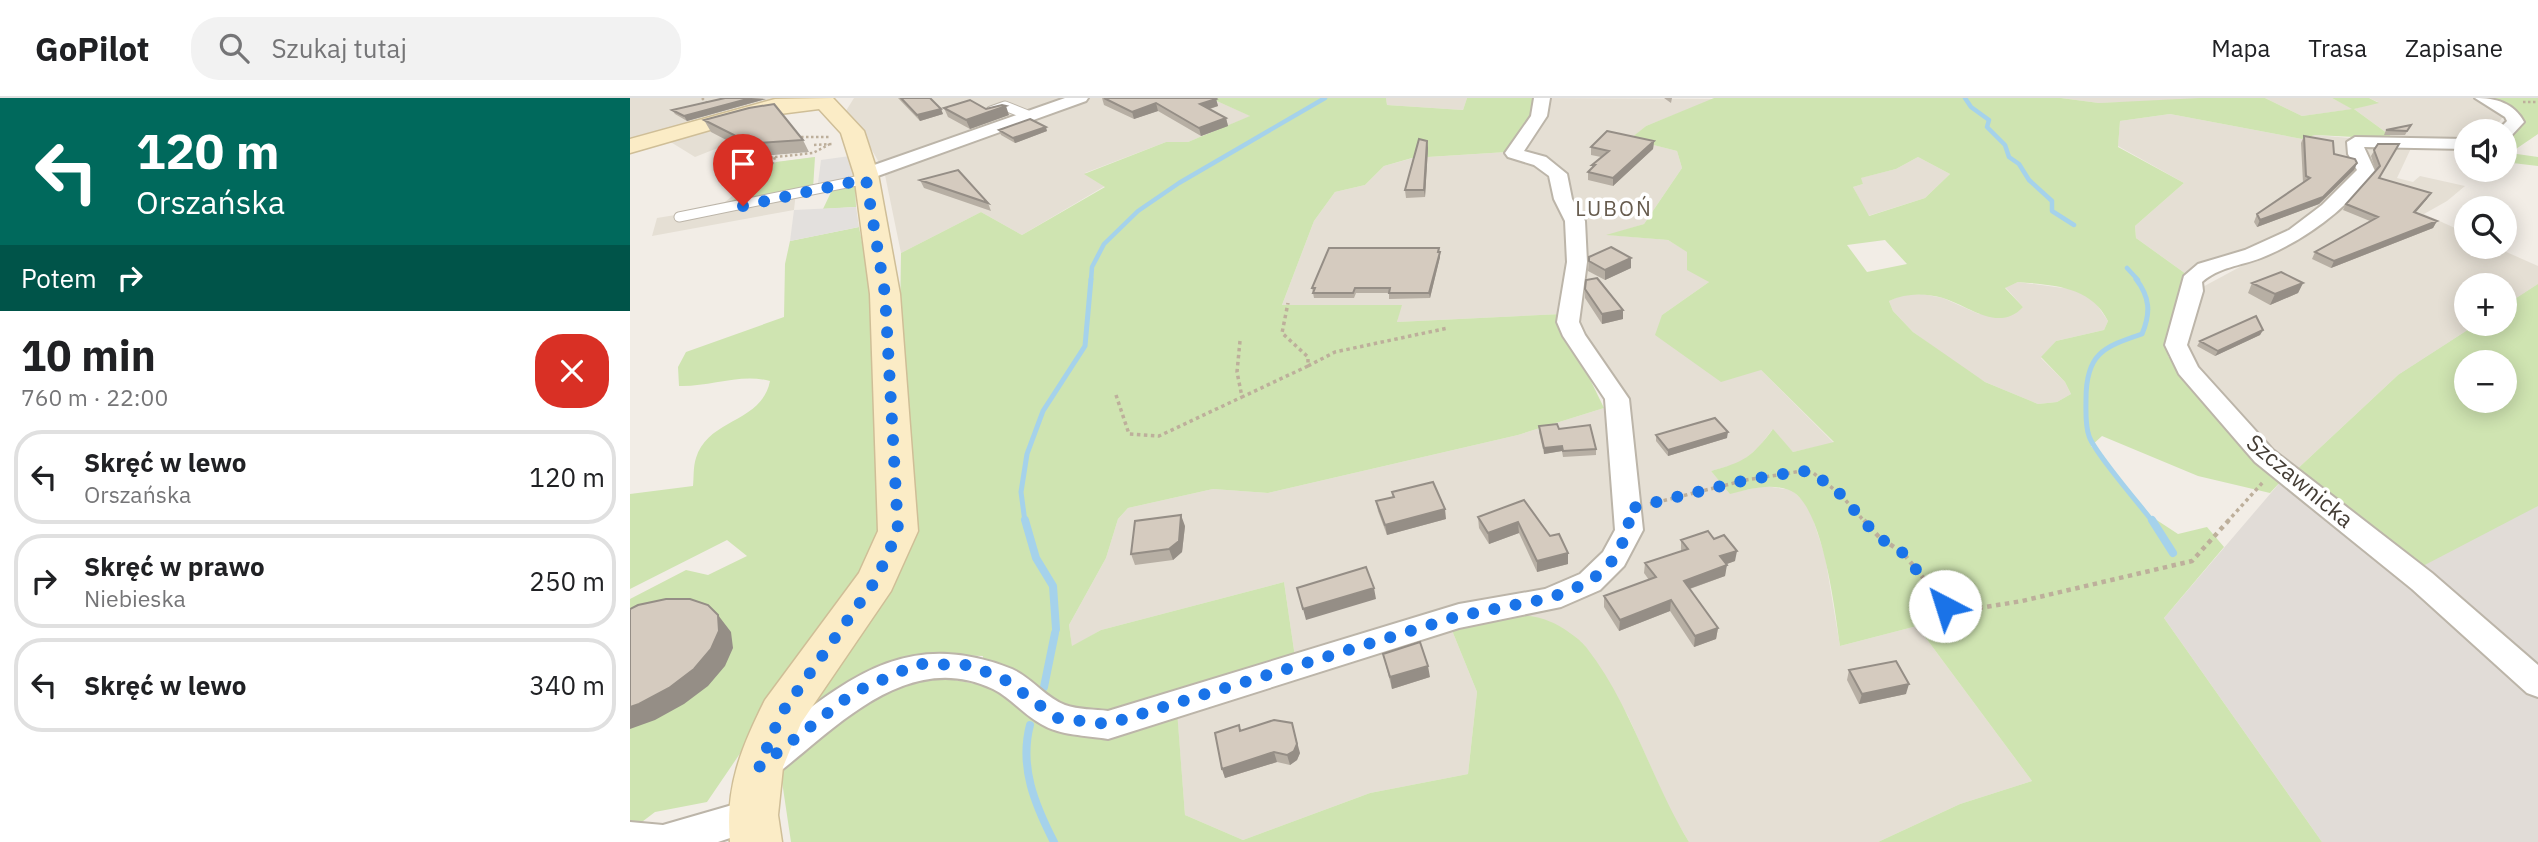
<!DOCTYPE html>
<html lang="pl">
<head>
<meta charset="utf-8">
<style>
  body { margin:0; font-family:"IBM Plex Sans",sans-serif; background:#f2f2f2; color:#202124; height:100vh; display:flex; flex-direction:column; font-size:26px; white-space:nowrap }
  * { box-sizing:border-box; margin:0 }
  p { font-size:23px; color:#757577 }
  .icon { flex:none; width:38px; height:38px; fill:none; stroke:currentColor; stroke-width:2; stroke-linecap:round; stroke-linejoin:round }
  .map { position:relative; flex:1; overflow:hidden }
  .panel { display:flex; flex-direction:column; background:#fff; width:630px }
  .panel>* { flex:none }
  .guide { background:#00695c; color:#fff; overflow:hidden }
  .tools { position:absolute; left:1824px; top:21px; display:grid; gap:14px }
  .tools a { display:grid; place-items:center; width:63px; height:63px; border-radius:50%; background:#fff; box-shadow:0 4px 18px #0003; font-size:35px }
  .pin { position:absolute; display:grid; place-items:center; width:60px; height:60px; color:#fff; margin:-72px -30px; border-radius:50% 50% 50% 0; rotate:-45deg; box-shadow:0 0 7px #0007 }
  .pin .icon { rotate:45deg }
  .me { position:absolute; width:77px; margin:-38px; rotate:320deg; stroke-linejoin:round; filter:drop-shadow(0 0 5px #0008) }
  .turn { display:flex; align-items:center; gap:24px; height:147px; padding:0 21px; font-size:32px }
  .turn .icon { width:91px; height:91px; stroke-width:2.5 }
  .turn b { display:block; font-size:49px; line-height:60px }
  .then { display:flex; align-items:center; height:66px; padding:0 21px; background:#0003; gap:14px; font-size:26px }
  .round { display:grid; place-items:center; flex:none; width:74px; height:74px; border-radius:28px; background:#f2f2f2 }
  .head { display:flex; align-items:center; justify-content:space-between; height:119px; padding:0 21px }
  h1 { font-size:42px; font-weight:700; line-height:52px }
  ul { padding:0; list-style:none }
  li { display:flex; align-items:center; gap:21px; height:94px; margin:0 14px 10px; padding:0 7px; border:4px solid #e0e0e0; border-radius:28px }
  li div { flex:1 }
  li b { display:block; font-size:26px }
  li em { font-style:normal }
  header { display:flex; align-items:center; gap:42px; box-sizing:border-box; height:98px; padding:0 35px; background:#fff; border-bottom:2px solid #e0e0e0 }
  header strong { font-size:33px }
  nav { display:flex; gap:38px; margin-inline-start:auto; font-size:24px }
  .search { width:490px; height:63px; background:#f2f2f2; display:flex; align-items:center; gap:18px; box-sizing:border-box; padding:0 24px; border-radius:28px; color:#757577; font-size:26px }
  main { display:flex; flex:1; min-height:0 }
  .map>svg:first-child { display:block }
  .residential { fill:#e5dfd4 }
  .industrial { fill:#e1dcd7; fill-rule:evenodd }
  .green { fill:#cfe4b1; fill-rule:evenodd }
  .parking { fill:#e3e0dd }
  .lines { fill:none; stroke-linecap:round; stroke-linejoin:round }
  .stream-far2 { stroke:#a5d2eb; stroke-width:4.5 }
  .stream-far1 { stroke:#a5d2eb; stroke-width:5 }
  .stream { stroke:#a5d2eb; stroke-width:8 }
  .lane-casing { stroke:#bcb5a9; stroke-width:11 }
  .street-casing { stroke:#bcb5a9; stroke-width:4 }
  .secondary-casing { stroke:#cfbe97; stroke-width:3 }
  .path-far2 { stroke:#bdaf9b; stroke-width:2.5; stroke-dasharray:2.5 2.5; stroke-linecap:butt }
  .path-far1 { stroke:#bdaf9b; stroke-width:3.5; stroke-dasharray:3.5 3.5; stroke-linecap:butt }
  .path { stroke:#bdaf9b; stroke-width:4.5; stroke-dasharray:4.5 4.5; stroke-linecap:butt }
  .lane { stroke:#fff; stroke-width:9 }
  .street { fill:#fff; fill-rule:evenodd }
  .secondary { fill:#fbecc6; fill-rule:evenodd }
  .wall { fill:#b7afa4 }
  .shaded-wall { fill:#958e86 }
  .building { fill:#d5cbbf; stroke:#958e86; stroke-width:2 }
  .route { stroke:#1a73e8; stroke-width:12; stroke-dasharray:0 21.6 }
  .labels { text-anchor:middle; stroke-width:7; stroke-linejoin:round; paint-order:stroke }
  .far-neighbourhood-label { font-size:21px; letter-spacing:2px; fill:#665b4d; stroke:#fff }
  .street-label { font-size:23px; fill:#443d35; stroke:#fff }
</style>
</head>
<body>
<header>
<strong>GoPilot</strong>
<div class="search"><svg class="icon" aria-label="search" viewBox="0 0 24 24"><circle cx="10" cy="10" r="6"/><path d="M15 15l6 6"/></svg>Szukaj tutaj</div>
<nav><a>Mapa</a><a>Trasa</a><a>Zapisane</a></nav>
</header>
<main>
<section class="panel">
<div class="guide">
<div class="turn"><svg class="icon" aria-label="left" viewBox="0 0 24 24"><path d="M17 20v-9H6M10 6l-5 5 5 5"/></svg><div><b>120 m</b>Orszańska</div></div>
<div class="then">Potem<svg class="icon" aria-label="right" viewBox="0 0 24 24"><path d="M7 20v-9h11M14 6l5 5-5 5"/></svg></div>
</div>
<div class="head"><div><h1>10 min</h1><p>760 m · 22:00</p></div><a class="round" style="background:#d93025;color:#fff"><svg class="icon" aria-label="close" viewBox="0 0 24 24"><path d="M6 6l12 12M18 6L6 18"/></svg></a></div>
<ul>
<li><svg class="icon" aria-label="left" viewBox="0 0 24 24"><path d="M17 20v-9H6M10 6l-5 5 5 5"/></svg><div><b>Skręć w lewo</b><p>Orszańska</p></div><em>120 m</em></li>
<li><svg class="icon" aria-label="right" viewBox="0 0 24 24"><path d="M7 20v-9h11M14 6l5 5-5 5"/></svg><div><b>Skręć w prawo</b><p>Niebieska</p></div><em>250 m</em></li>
<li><svg class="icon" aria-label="left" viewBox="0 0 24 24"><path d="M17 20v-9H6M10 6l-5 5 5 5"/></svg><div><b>Skręć w lewo</b></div><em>340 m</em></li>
</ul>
</section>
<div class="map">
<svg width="1908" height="744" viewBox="0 0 1908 744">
  <rect width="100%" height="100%" fill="#f2ede6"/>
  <!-- residential -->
  <path class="residential" d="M0,0H149L0,45Z
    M224,0H438L250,66L236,42L214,16Z
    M456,0H580L621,18L558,44H536L455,75L475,88L392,137L351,114L271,155L255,77L275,66Z
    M756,0H837L833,12L757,7Z
    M914,0L1084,1L1016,28L1001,41L1047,53L1052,70L1014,126L979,137L1038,142L1058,154L1079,184L1032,217L1131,272L1204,345L1163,354L1142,332L1129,349L1110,365L1081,373L1100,395L1135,388L1162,392L1179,409L1195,458L1210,548L1287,528L1402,683L1330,706L1248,744H1059L1041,714L998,618L954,547L879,517L998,457L984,283L945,221L952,123L925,66L891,53Z
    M1431,0H1570V2L1469,5Z
    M1635,0H1702L1724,11L1748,4L1739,0H1848L1876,14L1863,33H1836V40L1765,41L1724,11L1672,18Z
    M1540,16L1672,41L1685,37L1720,40L1717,46L1731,71L1680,122L1616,154L1569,165L1556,176L1506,140L1505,128L1554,85L1488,48L1490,23Z
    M119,17L103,44L65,59L39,43Z
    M1743,44L1783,46L1767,80L1783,84L1790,78L1835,88L1817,103L1794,116L1836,135V149H1865L1908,168V186L1874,208V187H1836V226H1847L1768,277L1663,375L1632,347L1553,252L1567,192L1621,163L1727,93L1734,58Z
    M877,54L919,71L938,122L942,164L932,216L767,224L771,207H652L684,123L705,94L735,87L754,68L783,60Z
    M185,59L166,94L164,112L22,138L27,120L88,110L141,65Z
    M1288,59L1320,76L1295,100L1238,118L1223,89L1233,86L1230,80L1266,71Z
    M1388,184L1448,192L1463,201L1478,223L1474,232L1426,243L1411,260L1435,284L1441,296L1427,304L1408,306L1355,284L1338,274L1283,234L1263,213L1259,203L1272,197L1292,196L1313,200L1349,216L1393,209L1375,189Z
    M974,310L991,421L969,465L922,494L665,559L654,484L471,532L442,549L439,527L476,460L488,421L498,410L583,391L638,395L888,337Z
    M819,525L847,594L838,676L740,695L613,742L555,717L547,614Z"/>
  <!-- industrial -->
  <path class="industrial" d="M1908,186V573L1785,463L1768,277L1847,226H1874V208ZM1836,264H1874V303H1836Z
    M1652,382L1745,451L1908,598V744H1692L1534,520Z"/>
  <!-- green -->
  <path class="green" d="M580,0H756L757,7L833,12L837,0H908L902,20L877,54L782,60L754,68L735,87L705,94L684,123L652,207H772L767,224L932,216L940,240L974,310L888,337L638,395L583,391L498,410L488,421L476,460L439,527L442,548L471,532L654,484L665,559L546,599L555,717L613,742L740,695L838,676L847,594L819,525C849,521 893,510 921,524C931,528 949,540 956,549C1001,606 1021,682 1059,744H161L150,670L228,604L288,575L346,586L350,584L353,558L286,556L248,570L161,636L254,489L270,223L271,155L351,114L392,137L475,89L454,76L536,44H558L620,18Z
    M1084,0H1431L1469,5L1570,0H1635L1672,18L1722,11L1702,0H1739L1749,5L1724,11L1765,41L1685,37L1672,41L1540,16L1490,23L1488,49L1554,85L1505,128L1506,140L1556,176L1538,258L1591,323L1652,382L1640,395L1568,378L1472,338L1461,348L1522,419L1548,436L1577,429L1594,449L1534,520L1692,744H1248L1330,706L1402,683L1287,528L1210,548C1205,515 1193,404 1159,392C1139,385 1120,391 1100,396L1081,373C1114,364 1122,359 1143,331L1163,354L1204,344L1131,272L1091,284L1025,237L1032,217L1079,184L1057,172V154L1038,142L976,137L1014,126L1052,70L1047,53L1000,41L1016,28ZM1288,59L1320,76L1295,100L1239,118L1223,89L1233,86L1231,80L1266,71ZM1255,142L1277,166L1237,174L1217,147ZM1388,184C1423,187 1461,188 1478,223L1474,232L1426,243L1411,259L1435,284L1441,296L1427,304L1408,306L1355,284L1283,234L1263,213L1259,203C1276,195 1295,195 1313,200C1339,208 1369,235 1393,209L1375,190Z
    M1858,0H1908V36L1880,55L1908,59V68L1874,64V35L1888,14Z
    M185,59L183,91L94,110L146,64Z
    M225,86L226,109L193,111L203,90Z
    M229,129L248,227L254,421L237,469L77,704L25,714L0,733V501L56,472L78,477L117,458L97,442L0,491V396L63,388C64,379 63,369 66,360C78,320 132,325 140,283C110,275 80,289 49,288L48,269L56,254L154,219L155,166L160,143Z
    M1908,186V408L1791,469L1663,375L1768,277L1847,226H1874V208ZM1836,264H1874V303H1836Z"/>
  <!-- parking -->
  <path class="parking" d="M220,58L224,79L188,85L191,62Z
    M226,109L229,129L160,143L164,112Z"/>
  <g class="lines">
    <!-- stream-far2 -->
    <path class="stream-far2" d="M1335,0L1341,9L1359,22L1357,29L1375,47L1379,59L1389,66L1399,82L1422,103V113L1444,127
      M1497,170L1508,182
      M461,182L462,169L474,146L508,113L549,85L695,0"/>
    <!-- stream-far1 -->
    <path class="stream-far1" d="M1506,181C1520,199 1521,215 1512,236C1473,249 1456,256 1456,301C1456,313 1455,327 1459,338C1464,354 1510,407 1523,424
      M395,424L391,394L397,356L413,313L455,248L461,181"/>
    <!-- stream -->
    <path class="stream" d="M395,422L406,460L423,488L426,531
      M1522,422L1543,455
      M414,589L425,535
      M400,627C389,669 405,707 424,744"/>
    <!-- lane casing -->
    <g class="lane-casing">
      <path id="lane" d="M361,13L375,8L400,18
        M49,119L236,81"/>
    </g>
    <!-- street casing -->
    <g class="street-casing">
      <path id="street" d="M435,0H458L456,3L242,80H230L227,76L230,72Z
        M904,0H920L917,18L894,53L916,59L937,76L942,101L955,123L957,164L949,224L955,237L999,301L1013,432L994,468L970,492L931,509L829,530L478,641C455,637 431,638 411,626C393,616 381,600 363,591C279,551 209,627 148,675L136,679L124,675L119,664L124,653C210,589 268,526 382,571C402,580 416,600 435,607C448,612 465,611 478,613L829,506L915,491L950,476L973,454L985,432L975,301L933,238L927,224L937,164L935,123L924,101L919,78L904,67L878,59L875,55L901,18Z
        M1845,0C1866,0 1884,5 1894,24L1880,39L1874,40V33H1867L1877,23L1875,19Z
        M1725,39L1836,41V51L1734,49L1745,73C1716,112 1675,142 1631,160C1610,168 1589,169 1572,184L1573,193L1557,247L1568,269L1643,352L1802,475L1908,567V599L1897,595L1782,491L1625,364L1549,276L1535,247L1554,178L1568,166L1615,152L1659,132L1692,107L1727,72L1718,56L1717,44Z
        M123,701L136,706L141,717L136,728L88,744H0V724L33,727Z"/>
    </g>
    <!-- secondary casing -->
    <g class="secondary-casing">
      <path id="secondary" d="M203,0L234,33L248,76L270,196L288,433L261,493L171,625L153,669L148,717L152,744H100C95,689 111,650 135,602L229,475L248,433L240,196L224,76L211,35L189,11L125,19L0,55V41L145,1Z"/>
    </g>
    <!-- path-far2 -->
    <path class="path-far2" d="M72,0L79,7
      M1893,4H1908
      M166,39H200
      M184,47L203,46
      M107,57L111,61L145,59L143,65L115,89
      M145,59L183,55L202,45"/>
    <!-- path-far1 -->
    <path class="path-far1" d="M610,243L607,274L612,299L678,268V259L652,235L658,205
      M678,268L705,254L818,230
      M486,297L499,336L529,338L612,299
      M1020,406L1116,382L1172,373L1182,374L1210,396L1235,424
      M1597,424L1634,383"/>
    <!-- path -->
    <path class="path" d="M1234,422L1249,439L1273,455L1316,508L1332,513L1392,503L1562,463L1599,422"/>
    <!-- lane -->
    <use href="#lane" class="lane"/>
    <!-- street -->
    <use href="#street" class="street"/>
    <!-- secondary -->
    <use href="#secondary" class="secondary"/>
  </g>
  <!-- wall -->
  <path class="wall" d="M95,0L136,1L57,23L45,16L42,12Z
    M268,0H300L311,11L313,16L290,23Z
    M472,0H588L586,1L588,8L580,11L596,20L598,28L571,38L528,13L504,21L474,7Z
    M1034,0H1042L1041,5Z
    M314,10L356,11L379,17L340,31L318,19Z
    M74,22L173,42L179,54L107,60L100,47L102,45L81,34Z
    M1781,27L1775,37H1754L1756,32Z
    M369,32L417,33L385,45L371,37Z
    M1674,38L1704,56L1727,65L1724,72L1689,106L1627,129L1624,124L1627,116L1673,85L1671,45Z
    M1024,43L1023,51L983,88L958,82V74L962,70V67L971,59L961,57V49Z
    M1748,46H1769L1749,80L1797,101L1785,115L1807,123L1803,130L1701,170L1682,161L1685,154L1740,123L1713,112L1716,106L1746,73L1741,58Z
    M798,50L795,99L776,100L775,92Z
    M290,82L358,105L361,113L294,90Z
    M809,150L810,159L800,200L759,201V195H726L724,200H684L682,190Z
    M959,163L1001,170L975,182L958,173Z
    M1622,185H1673L1668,195L1640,207L1618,195Z
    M955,191L993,221L972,226L955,200Z
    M1633,232L1630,237L1585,258L1567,248L1570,243Z
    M909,328L966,351V357L933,359L932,353L914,356L909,334Z
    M1026,337L1097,340L1038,358L1026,343Z
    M762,394L816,421L757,437L748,413L746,403L763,399Z
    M894,402L920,438L938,455V466L907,474L889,435L859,446L849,430L848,419Z
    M555,428L552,454L543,462L505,467L501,456Z
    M1051,442L1105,463L1096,466L1095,478L1060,491L1088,530L1086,541L1064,549L1040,513L989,533L974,509V498L1019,482L1014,475L1015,465L1051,453Z
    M753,556L800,579L762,591Z
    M1219,572L1276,596L1229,606L1217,582Z
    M609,627L611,633L670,655L667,662L660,667L647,664L595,680L592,671Z"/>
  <!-- shaded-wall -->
  <path class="shaded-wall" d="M121,0L136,1L57,23L54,18Z
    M580,0H588L586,1L588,8L572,13L570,6Z
    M526,5L528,13L504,21L502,14Z
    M376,8L379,17L340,31L336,22Z
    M311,11L313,16L290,23L287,17Z
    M596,20L598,28L571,38L569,30Z
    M416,29L417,33L385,45L383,40Z
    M797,43L798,50L795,99L794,92Z
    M1024,43L1023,51L983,88V80Z
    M1727,65L1724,72L1689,106L1627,129L1630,122Z
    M1801,95L1797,101L1780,121L1784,114Z
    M1807,123L1803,130L1701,170L1704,163Z
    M810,154V159L800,200L799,195Z
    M1001,160V170L975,182V172Z
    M1673,185L1668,195L1640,207L1645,196Z
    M993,212V221L972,226V216Z
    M1633,232L1630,237L1585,258L1588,253Z
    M1098,334L1097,340L1038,358V352Z
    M932,348V353L914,356V350Z
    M815,411L816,421L757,437L755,427Z
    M551,417L555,428L552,454L543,462L539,451Z
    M888,424L889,435L859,446L858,435Z
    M1107,453L1105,463L1089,469L1090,458Z
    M938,455V466L907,474V463Z
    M1097,467L1095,478L1053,493L1054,483Z
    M744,490L746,501L676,522L673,511Z
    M1041,502L1040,513L989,533L990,522Z
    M88,517L101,534L103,550L95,568L78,588L54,606L25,622L0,631V609Z
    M1088,530L1086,541L1064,549L1065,538Z
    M798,568L800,579L762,591L760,579Z
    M1279,586L1276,596L1229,606L1232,596Z
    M662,625L670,655L667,662L660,667L657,657Z
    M644,654L647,664L595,680L592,671Z"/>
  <!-- building -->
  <path class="building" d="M95,0H121L54,18L42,12Z
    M271,0H300L311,11L287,17Z
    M474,0H584L586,1L570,6L596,20L569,30L526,5L502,14Z
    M340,2L356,11L372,7L376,8L336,22L314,10Z
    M144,6L173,42L100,47L108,39L74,22L119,10Z
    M400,21L416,29L383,40L369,32Z
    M1781,27L1777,33L1756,32Z
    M977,33L1024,43L983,80L958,74L965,67H962L979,53L961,49Z
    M1674,38L1703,43L1704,56L1725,61L1727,65L1693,99L1630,122L1627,116L1680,80L1676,78Z
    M789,41L797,43L794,92H775Z
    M1748,46H1769L1749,80L1801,95L1784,114L1807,123L1704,163L1685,154L1748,119L1716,106L1750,68L1744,52Z
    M328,72L358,105L290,82Z
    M981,149L1001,160L975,172L959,163V159Z
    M699,150H809L808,154H810L799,195H759L760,190H725L723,195H683L685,190H682Z
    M1651,174L1673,185L1645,196L1622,185Z
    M967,180L993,212L972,216L955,191L956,182Z
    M1626,218L1633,232L1588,253L1570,243Z
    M1085,320L1098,334L1038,352L1026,337Z
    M927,326L929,331L960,327L966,351L933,353L932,348L914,350L909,328Z
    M803,384L815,411L755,427L746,403L764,399L762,394Z
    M894,402L920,438L929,436L938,455L907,463L888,424L858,435L848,419Z
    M551,417L549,443L539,451L501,456L505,423Z
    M1078,433L1084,441L1094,437L1107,453L1090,458L1097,467L1054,483L1088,530L1065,538L1041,502L990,522L974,498L1026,479L1015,465L1058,451L1051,442Z
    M736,469L744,490L673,511L667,490Z
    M36,501H60L78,507L88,517L89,533L81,551L64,571L39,590L9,606L0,609V511L8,507Z
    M790,544L798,568L760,579L753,556Z
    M1266,563L1279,586L1232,596L1219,572Z
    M644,622L662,625L667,646L664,653L657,657L644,654L592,671L585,635L609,627L610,633Z"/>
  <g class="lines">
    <!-- route -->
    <path class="route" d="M113,108L236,81L255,196L268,433L246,482L151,616L129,669L223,595L287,566L340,567L375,582L427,620L478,626L829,518L920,500L960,484L984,461L999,432L998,411L1116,382L1172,373L1182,374L1210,396L1248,439L1273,455L1315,508"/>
  </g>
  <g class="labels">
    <!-- far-neighbourhood labels -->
    <g class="far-neighbourhood-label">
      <text x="984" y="118">LUBOŃ</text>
    </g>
    <!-- street labels -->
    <g class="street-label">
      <text transform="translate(1670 383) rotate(40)" y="8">Szczawnicka</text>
    </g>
  </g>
</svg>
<div class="tools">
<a><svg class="icon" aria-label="sound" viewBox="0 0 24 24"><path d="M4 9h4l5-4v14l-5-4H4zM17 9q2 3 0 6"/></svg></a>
<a><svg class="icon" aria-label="search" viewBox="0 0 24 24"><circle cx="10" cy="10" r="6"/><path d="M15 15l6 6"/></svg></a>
<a>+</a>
<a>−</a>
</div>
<div class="pin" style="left:113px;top:108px;background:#d93025"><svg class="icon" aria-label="arrive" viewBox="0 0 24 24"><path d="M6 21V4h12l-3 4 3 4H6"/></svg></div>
<svg class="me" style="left:1315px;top:508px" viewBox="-20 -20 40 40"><circle r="19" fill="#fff"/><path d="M0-13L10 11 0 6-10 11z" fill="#1a73e8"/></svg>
</div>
</main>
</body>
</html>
